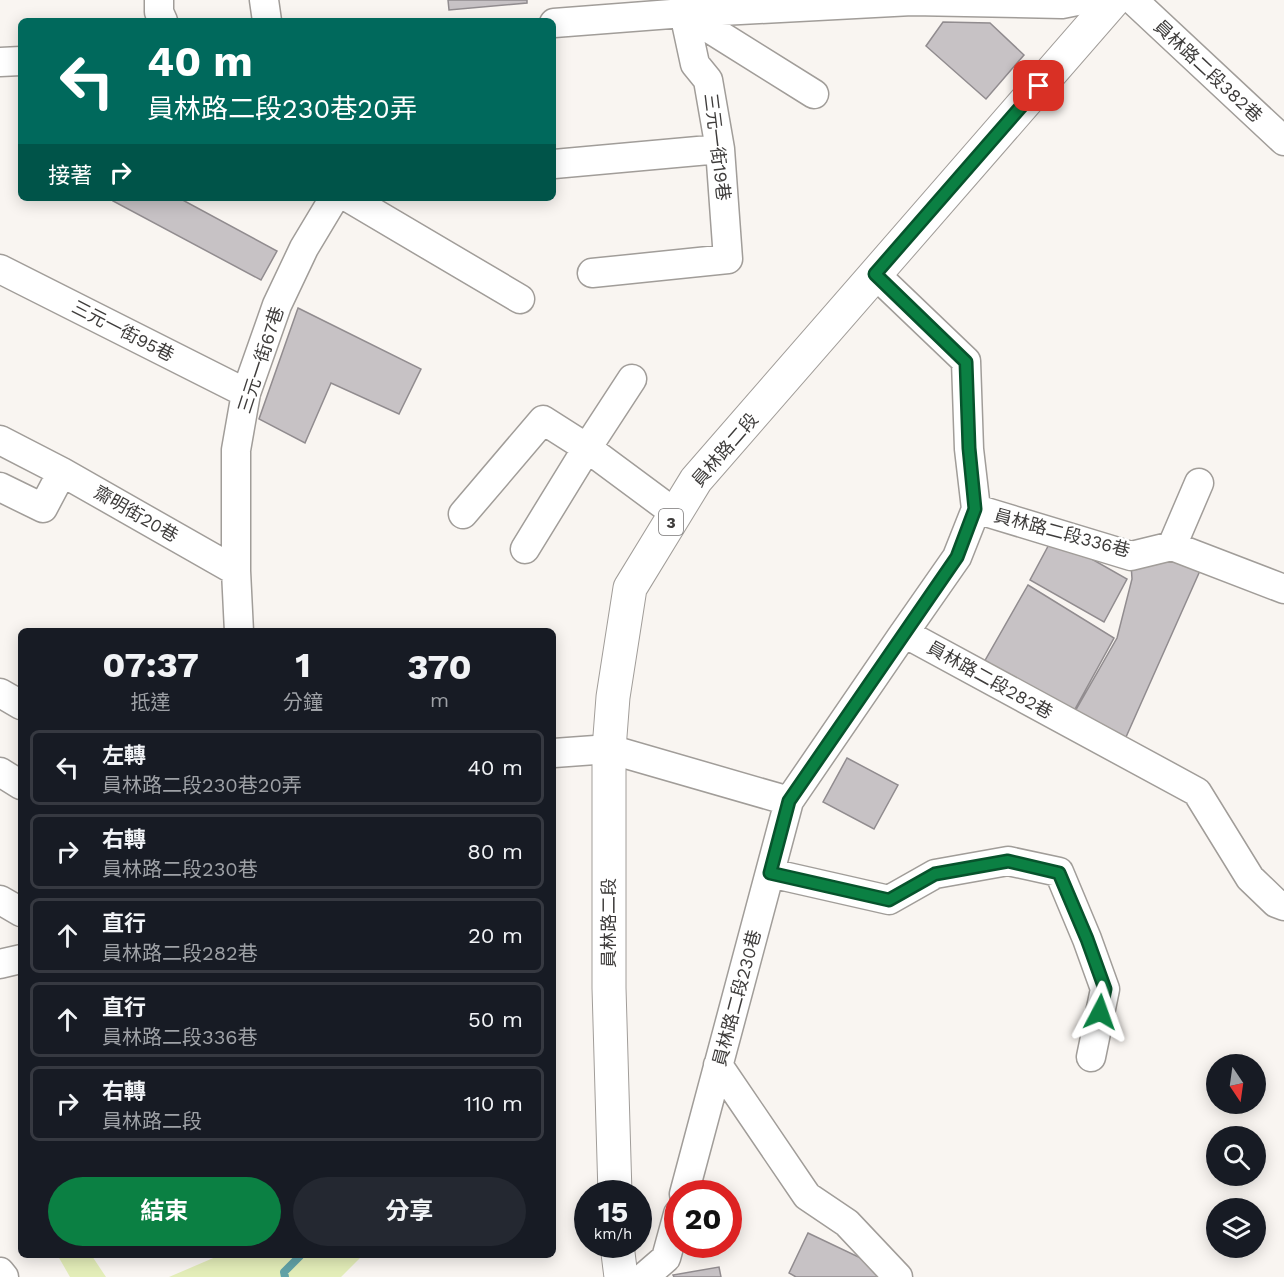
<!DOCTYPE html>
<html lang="zh-TW">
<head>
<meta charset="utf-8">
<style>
  body { margin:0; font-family:"Work Sans","Noto Sans TC",sans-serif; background:#242831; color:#f1f3f6; height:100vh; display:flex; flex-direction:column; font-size:22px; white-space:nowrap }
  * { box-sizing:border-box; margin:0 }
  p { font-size:20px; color:#9ea1a6 }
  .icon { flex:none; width:33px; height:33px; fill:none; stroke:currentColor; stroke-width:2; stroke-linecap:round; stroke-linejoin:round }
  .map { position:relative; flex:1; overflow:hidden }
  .panel { position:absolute; left:18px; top:628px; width:538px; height:630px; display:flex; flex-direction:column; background:#171b24; border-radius:9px; box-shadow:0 3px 15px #0003 }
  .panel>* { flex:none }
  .hud { position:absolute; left:18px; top:18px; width:538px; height:183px; border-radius:9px; box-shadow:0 3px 15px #0003; background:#00695c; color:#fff; overflow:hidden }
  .needle { width:39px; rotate:167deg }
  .tools { position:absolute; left:1206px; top:1054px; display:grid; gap:12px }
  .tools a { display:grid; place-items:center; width:60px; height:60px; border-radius:50%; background:#171b24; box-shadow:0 3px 15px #0003; font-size:30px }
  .speed { position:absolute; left:574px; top:1180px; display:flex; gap:12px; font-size:30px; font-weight:700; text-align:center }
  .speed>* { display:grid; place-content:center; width:78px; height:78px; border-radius:50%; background:#171b24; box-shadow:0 3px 15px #0003; line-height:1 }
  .speed small { font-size:15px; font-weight:400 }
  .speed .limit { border:9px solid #d22; background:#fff; color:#111 }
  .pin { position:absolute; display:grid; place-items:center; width:51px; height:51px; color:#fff; margin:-26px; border-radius:12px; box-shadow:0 3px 9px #0006 }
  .me { position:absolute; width:66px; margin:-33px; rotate:4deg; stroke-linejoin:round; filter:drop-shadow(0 0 4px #0008) }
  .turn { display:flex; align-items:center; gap:21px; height:126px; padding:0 30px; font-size:27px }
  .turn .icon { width:78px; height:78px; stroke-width:2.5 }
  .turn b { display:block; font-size:42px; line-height:51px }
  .then { display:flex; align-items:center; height:57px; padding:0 30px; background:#0003; gap:12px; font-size:22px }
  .eta { display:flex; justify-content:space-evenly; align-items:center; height:102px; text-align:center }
  .eta b { font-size:36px; font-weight:700; line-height:42px }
  .cta { display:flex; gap:12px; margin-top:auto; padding:12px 30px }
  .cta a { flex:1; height:69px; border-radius:36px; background:#0b8043; color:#fff; font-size:24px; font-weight:700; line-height:69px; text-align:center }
  .cta a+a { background:#242831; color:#f1f3f6 }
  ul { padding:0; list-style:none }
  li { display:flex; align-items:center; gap:18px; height:75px; margin:0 12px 9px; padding:0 18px; border:3px solid #363941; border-radius:9px }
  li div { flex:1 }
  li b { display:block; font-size:22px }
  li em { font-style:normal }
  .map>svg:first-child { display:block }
  .green { fill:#e4eeb9 }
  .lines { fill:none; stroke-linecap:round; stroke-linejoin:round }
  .stream { stroke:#62a3a8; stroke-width:8 }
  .building { fill:#c7c2c5; stroke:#918c8f; stroke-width:1.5 }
  .minor-casing { stroke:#a19d99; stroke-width:31 }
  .major-casing { stroke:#a19d99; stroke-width:35 }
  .minor { stroke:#fff; stroke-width:28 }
  .major { stroke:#fff; stroke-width:33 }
  .route-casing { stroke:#07532c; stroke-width:15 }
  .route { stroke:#0b8043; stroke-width:10 }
  .labels { text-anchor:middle; stroke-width:5; stroke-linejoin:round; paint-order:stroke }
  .shield { fill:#fff; stroke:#787676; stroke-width:1.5 }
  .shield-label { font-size:16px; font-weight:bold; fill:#3e3c3b }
  .street-label { font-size:18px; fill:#3e3c3b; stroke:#fff }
</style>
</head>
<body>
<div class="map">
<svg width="1284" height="1277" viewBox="0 0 1284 1277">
  <rect width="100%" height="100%" fill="#f9f5f1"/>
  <!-- green -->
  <path class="green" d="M58,1256H92L106,1277H70Z
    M218,1256H362L341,1277H169Z"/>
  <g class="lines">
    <!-- stream -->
    <path class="stream" d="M285,1277L284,1272L300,1256"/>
  </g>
  <!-- building -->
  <path class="building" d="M448,0H527V3L449,10Z
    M943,22L990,23L1024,55L986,99L926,46Z
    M115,198H179L277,251L261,280L113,201Z
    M298,308L421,369L399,414L331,383L305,443L259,419Z
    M1053,537L1127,579L1104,622L1030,580Z
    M1170,552L1203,564L1122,746L1069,722L1117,638L1132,579L1131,563Z
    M1028,585L1114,638L1069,720L979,671Z
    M847,758L898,785L874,829L823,802Z
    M808,1233L886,1270L882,1277H796L789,1273Z
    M719,1267L721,1277H674L673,1275Z"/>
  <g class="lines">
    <!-- minor casing -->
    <g class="minor-casing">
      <path id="minor" d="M159,0V12L163,21
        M264,0L267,21
        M1133,0L1284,141
        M683,12L814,94
        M554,23L684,13L912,1L1062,4L1082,0
        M0,62L21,61
        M554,164L720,149
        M349,198L520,299
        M0,269L246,393
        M592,273L728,259L720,149L708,80L695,64L684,13
        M875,274L966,361L969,449L976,509L957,557L904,633
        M0,440L62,472
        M0,487L43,508L62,472L236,571L239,632
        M976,509L1131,556L1172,546L1284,589
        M463,514L543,420L587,448L676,514
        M1172,546L1199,483
        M525,549L587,448L632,379
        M236,571V450L246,393L277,305L304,248L334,198
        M0,693L21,705
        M554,753L609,749L789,801L904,633L1197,792L1250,878L1276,903L1284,906
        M0,772L21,785
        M770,873L889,900L935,874L1008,861L1059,872L1087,939L1105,989L1091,1057
        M0,900L21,912
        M0,964L21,959
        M718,1065L807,1196L847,1223L898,1277
        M684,1194L789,801
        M0,1272L4,1277
        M644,1277L666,1258L678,1214"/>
    </g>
    <!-- major casing -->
    <g class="major-casing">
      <path id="major" d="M615,1194L609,988V749L613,697L630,588L696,480L1114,0
        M617,1245L621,1277"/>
    </g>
    <!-- minor -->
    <use href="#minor" class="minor"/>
    <!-- major -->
    <use href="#major" class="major"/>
  </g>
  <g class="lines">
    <!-- route casing -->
    <g class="route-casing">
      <path id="route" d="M1039,86L875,274L966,362L969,448L975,509L957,557L789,801L770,873L889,900L935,874L1008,861L1059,873L1087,939L1105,989L1100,1012"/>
    </g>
    <!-- route -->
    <use href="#route" class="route"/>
  </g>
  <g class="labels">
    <!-- shield labels -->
    <rect class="shield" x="659" y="509" width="24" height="26" rx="4.5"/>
    <g class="shield-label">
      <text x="671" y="528">3</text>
    </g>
    <!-- street labels -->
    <g class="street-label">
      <text transform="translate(1208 71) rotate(43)" y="6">員林路二段382巷</text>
      <text transform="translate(717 147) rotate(83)" y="6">三元一街19巷</text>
      <text transform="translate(123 331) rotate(27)" y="6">三元一街95巷</text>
      <text transform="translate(261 360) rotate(-72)" y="6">三元一街67巷</text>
      <text transform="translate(725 450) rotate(-49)" y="6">員林路二段</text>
      <text transform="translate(136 514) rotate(30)" y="6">齋明街20巷</text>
      <text transform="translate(1062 533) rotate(15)" y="6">員林路二段336巷</text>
      <text transform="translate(990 680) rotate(29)" y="6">員林路二段282巷</text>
      <text transform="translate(609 923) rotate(-90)" y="6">員林路二段</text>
      <text transform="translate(737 998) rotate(-75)" y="6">員林路二段230巷</text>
    </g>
  </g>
</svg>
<div class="tools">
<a><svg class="needle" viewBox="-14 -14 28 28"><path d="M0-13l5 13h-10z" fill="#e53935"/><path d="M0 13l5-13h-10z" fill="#9ea1a6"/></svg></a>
<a><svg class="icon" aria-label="search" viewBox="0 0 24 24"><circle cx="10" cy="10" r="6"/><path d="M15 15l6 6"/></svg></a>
<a><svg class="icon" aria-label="layers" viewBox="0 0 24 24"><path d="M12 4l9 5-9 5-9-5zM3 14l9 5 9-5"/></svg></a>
</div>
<div class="speed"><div>15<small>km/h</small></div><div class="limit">20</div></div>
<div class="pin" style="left:1039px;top:86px;background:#d93025"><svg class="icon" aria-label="arrive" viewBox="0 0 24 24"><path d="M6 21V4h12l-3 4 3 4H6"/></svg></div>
<svg class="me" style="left:1100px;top:1012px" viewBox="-20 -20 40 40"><path d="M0-17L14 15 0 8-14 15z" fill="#0b8043" stroke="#fff" stroke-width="4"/></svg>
<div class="hud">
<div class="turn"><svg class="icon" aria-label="left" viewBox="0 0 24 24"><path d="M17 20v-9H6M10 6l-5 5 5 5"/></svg><div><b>40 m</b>員林路二段230巷20弄</div></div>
<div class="then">接著<svg class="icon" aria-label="right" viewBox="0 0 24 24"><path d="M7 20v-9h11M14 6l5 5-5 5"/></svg></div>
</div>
<section class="panel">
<div class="eta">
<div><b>07:37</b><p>抵達</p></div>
<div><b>1</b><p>分鐘</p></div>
<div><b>370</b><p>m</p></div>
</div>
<ul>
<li><svg class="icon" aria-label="left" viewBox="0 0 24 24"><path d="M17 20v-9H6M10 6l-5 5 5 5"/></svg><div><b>左轉</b><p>員林路二段230巷20弄</p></div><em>40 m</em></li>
<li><svg class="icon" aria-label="right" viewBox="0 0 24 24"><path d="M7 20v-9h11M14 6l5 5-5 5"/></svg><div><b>右轉</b><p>員林路二段230巷</p></div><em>80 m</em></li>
<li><svg class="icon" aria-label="ahead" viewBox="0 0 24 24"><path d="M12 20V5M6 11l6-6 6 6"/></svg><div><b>直行</b><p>員林路二段282巷</p></div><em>20 m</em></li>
<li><svg class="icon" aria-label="ahead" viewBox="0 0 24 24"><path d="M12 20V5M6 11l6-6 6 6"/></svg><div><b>直行</b><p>員林路二段336巷</p></div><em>50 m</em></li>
<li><svg class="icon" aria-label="right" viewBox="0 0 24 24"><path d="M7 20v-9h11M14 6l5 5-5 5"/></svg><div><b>右轉</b><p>員林路二段</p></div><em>110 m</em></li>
</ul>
<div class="cta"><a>結束</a><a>分享</a></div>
</section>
</div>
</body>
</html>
